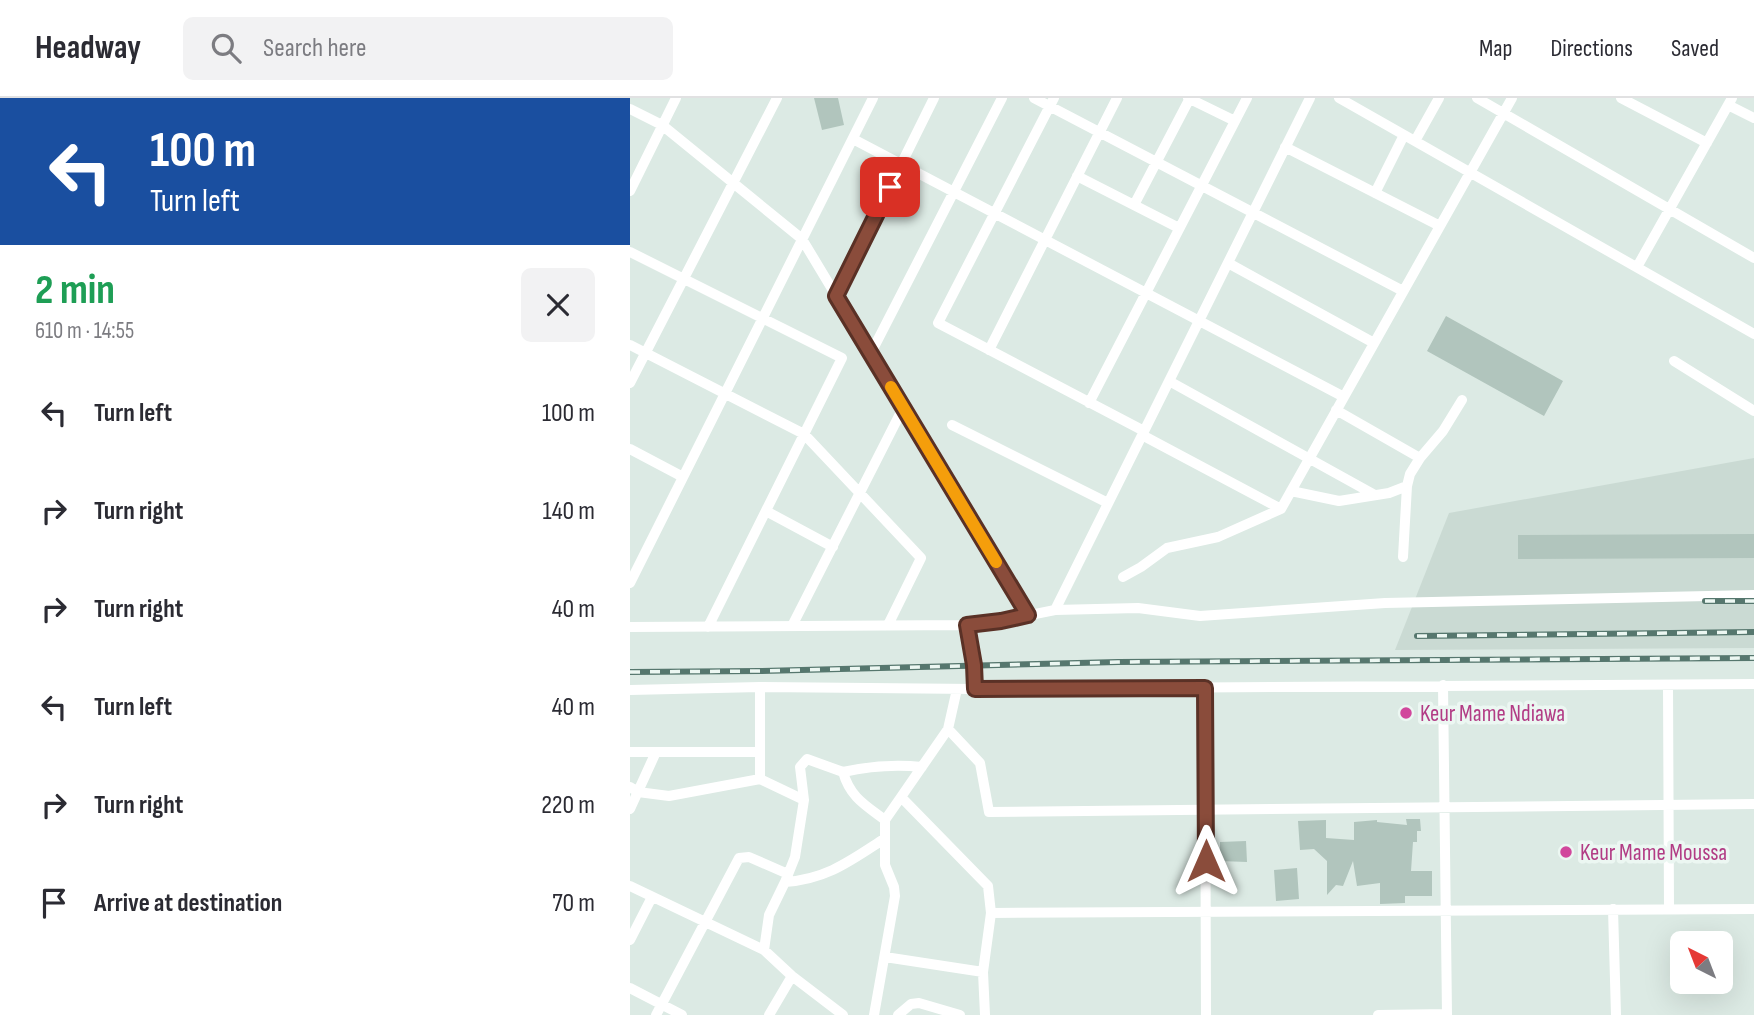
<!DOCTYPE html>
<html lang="en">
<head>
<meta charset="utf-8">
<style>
  body { margin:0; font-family:"Sofia Sans Condensed",sans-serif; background:#f2f2f3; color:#2b2b33; height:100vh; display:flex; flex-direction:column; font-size:26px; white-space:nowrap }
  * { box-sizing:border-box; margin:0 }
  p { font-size:23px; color:#7c7c81 }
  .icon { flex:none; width:38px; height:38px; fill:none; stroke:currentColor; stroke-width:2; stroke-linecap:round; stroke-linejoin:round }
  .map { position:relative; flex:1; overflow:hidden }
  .side { display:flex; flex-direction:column; background:#fff; width:630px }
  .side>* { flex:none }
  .banner { background:#1a4fa0; color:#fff; overflow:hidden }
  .needle { width:46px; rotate:318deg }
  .buttons { position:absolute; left:1040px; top:833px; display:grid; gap:14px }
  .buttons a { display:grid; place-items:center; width:63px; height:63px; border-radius:10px; background:#fff; box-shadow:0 7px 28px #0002; font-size:35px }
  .pin { position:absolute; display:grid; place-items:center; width:60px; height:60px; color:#fff; margin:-30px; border-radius:14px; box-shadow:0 4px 10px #0006 }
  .me { position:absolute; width:77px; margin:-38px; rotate:0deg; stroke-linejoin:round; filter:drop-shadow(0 0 5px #0008) }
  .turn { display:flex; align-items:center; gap:24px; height:147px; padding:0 35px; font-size:32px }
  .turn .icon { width:91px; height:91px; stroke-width:2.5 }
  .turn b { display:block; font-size:49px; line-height:60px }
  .round { display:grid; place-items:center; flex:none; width:74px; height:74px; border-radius:10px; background:#f2f2f3 }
  .head { display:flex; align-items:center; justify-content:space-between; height:119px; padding:0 35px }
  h1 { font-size:42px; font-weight:700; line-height:52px; color:#1e9e55 }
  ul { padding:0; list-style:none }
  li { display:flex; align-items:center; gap:21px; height:98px; padding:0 35px }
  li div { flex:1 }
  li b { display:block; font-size:26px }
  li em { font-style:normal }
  header { display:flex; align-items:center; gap:42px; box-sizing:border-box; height:98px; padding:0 35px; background:#fff; border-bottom:2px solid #e1e1e2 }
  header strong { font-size:33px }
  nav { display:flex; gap:38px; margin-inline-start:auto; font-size:24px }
  .search { width:490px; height:63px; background:#f2f2f3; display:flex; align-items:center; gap:18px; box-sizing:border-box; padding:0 24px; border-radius:10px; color:#7c7c81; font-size:26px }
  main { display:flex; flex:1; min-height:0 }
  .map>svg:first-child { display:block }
  .built { fill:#cadad3 }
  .building { fill:#b1c5bd }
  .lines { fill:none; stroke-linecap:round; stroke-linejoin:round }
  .minor { stroke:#fff; stroke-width:10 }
  .rail-casing { stroke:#56776e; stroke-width:6 }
  .rail { stroke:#ecf7f2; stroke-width:3.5; stroke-dasharray:10; stroke-linecap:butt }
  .route-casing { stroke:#5a3126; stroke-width:18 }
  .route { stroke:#8a4c3b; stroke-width:12 }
  .slow { stroke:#f59e0b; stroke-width:12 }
  .hotel-dot { fill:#d1479c; stroke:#ecf7f2; stroke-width:2.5 }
  .labels { text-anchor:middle; stroke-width:7; stroke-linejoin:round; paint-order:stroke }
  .hotel-label { font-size:23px; fill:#b23c85; stroke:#ecf7f2; text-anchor:start }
</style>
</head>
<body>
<header>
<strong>Headway</strong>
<div class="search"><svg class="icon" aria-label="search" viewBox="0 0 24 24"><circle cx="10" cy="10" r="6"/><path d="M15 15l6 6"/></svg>Search here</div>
<nav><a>Map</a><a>Directions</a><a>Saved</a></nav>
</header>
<main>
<section class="side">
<div class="banner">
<div class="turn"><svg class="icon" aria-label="left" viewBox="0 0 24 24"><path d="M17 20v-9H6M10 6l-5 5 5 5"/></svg><div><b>100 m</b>Turn left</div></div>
</div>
<div class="head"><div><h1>2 min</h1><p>610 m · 14:55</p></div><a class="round"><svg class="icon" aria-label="close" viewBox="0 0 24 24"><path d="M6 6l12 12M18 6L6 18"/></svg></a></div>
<ul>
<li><svg class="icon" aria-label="left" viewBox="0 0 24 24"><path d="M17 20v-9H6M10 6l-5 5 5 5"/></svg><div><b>Turn left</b></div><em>100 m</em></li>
<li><svg class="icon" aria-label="right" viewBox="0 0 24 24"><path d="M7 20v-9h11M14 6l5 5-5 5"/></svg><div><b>Turn right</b></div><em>140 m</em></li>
<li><svg class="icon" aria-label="right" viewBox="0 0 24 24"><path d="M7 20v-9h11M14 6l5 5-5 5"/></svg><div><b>Turn right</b></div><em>40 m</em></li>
<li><svg class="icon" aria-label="left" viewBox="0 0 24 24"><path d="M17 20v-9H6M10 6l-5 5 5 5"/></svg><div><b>Turn left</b></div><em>40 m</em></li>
<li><svg class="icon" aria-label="right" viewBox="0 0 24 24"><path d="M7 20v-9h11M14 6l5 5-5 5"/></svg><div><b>Turn right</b></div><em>220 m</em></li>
<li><svg class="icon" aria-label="arrive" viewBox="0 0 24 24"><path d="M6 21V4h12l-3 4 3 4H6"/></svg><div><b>Arrive at destination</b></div><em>70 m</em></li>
</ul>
</section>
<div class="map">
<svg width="1124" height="917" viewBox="0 0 1124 917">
  <rect width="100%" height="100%" fill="#dceae4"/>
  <!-- built -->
  <path class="built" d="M1124,360V550L765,552L819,415Z"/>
  <!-- building -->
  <path class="building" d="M184,0H208L214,27L192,32Z
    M816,218L933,283L914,318L797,253Z
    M1124,436V460L888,461V437Z
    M776,721H790L791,733H787V744H783L781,773H802V798H775V805L750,806V785L727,788L723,763L713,788L706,787L697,797V763L684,751L670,752L668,723L696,722V740L724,742V724L747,722V724L777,727Z
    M616,743L617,764L590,763V744Z
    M667,770L669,801L646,803L644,772Z"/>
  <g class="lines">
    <!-- minor -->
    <path class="minor" d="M404,0L773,193
      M424,0L308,225L514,333
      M558,0L605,23
      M709,0L1124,236
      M847,0L1124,160
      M991,0L1077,45
      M1098,7L1124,20
      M0,11L32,27L172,141L398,517
      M223,41L714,299
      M785,43L809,0
      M655,49L810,128
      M447,78L549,130
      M0,93L46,0
      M745,95L774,37
      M504,107L560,0
      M0,154L212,260L78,529
      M598,165L744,245
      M1007,169L1102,0
      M206,198L304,0
      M0,247L174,336L291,460L258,527
      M359,252L487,0
      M241,255L372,0
      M1044,263L1124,313
      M539,283L745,397
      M0,285L147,0
      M459,305L617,0
      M706,312L790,360
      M322,327L478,405
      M512,337L651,411
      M0,351L53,379
      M661,393L709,403L759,395L777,388
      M136,413L203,449
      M773,459L777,388L780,376L790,360L813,333L832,302
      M493,479L511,469L537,450L588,439L651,411L882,0
      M0,485L243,0
      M425,512L680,0
      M337,527L344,567L345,591
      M162,528L273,310
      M0,529L337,527L371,523L425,512L508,510L570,518L755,505L1124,497
      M813,587L817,917
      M1038,588L1039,811
      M575,590L576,917
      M0,592L130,589L345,591L1124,586
      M318,631L350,665L359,714L1124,706
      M0,654H130
      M213,674C240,668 264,666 292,669
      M130,681V589
      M0,689L8,694L39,698L130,681L174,702
      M271,699L318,631L327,591
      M0,711L26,654
      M254,741C220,763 197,781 155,784L165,759L174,702L170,669L177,661L213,674C220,699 235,707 255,722
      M0,788L134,852L162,878L213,917
      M983,811L986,917
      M361,815L1124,811
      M0,842L22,799
      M134,852L139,817L155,784
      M255,859L353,874
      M0,890L52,917
      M26,917L109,760L119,759L158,776
      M139,917L162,878
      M244,917L265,798L264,789L255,767V722L271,699L358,788L361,815L353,874L355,917
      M268,917L281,906L289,905L330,917
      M748,917L817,916"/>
    <!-- rail casing -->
    <g class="rail-casing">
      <path id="rail" d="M1075,503H1124
        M787,538L1124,534
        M0,574L129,573L488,564L1124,560"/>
    </g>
    <!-- rail -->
    <use href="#rail" class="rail"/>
  </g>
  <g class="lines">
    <!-- route casing -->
    <g class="route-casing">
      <path id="route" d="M260,89L206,198L398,517L371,523L337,527L344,567L345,591L575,590L576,763"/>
    </g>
    <!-- route -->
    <use href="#route" class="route"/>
    <!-- slow -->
    <path class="slow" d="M261,289L366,464"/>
  </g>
  <!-- markers -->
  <g class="hotel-dot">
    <circle cx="776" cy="615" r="7"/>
    <circle cx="936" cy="754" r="7"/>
  </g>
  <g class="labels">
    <!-- hotel labels -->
    <g class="hotel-label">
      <text x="790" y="623">Keur Mame Ndiawa</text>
      <text x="950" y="762">Keur Mame Moussa</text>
    </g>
  </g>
</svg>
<div class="buttons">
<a><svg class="needle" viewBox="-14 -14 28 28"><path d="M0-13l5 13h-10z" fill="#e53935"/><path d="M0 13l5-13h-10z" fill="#7c7c81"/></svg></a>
</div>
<div class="pin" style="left:260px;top:89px;background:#d93025"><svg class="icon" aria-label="arrive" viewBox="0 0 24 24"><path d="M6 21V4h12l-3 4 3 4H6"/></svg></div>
<svg class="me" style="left:576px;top:763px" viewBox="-20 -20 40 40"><path d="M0-17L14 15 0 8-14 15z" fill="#8a4c3b" stroke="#fff" stroke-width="4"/></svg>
</div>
</main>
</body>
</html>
